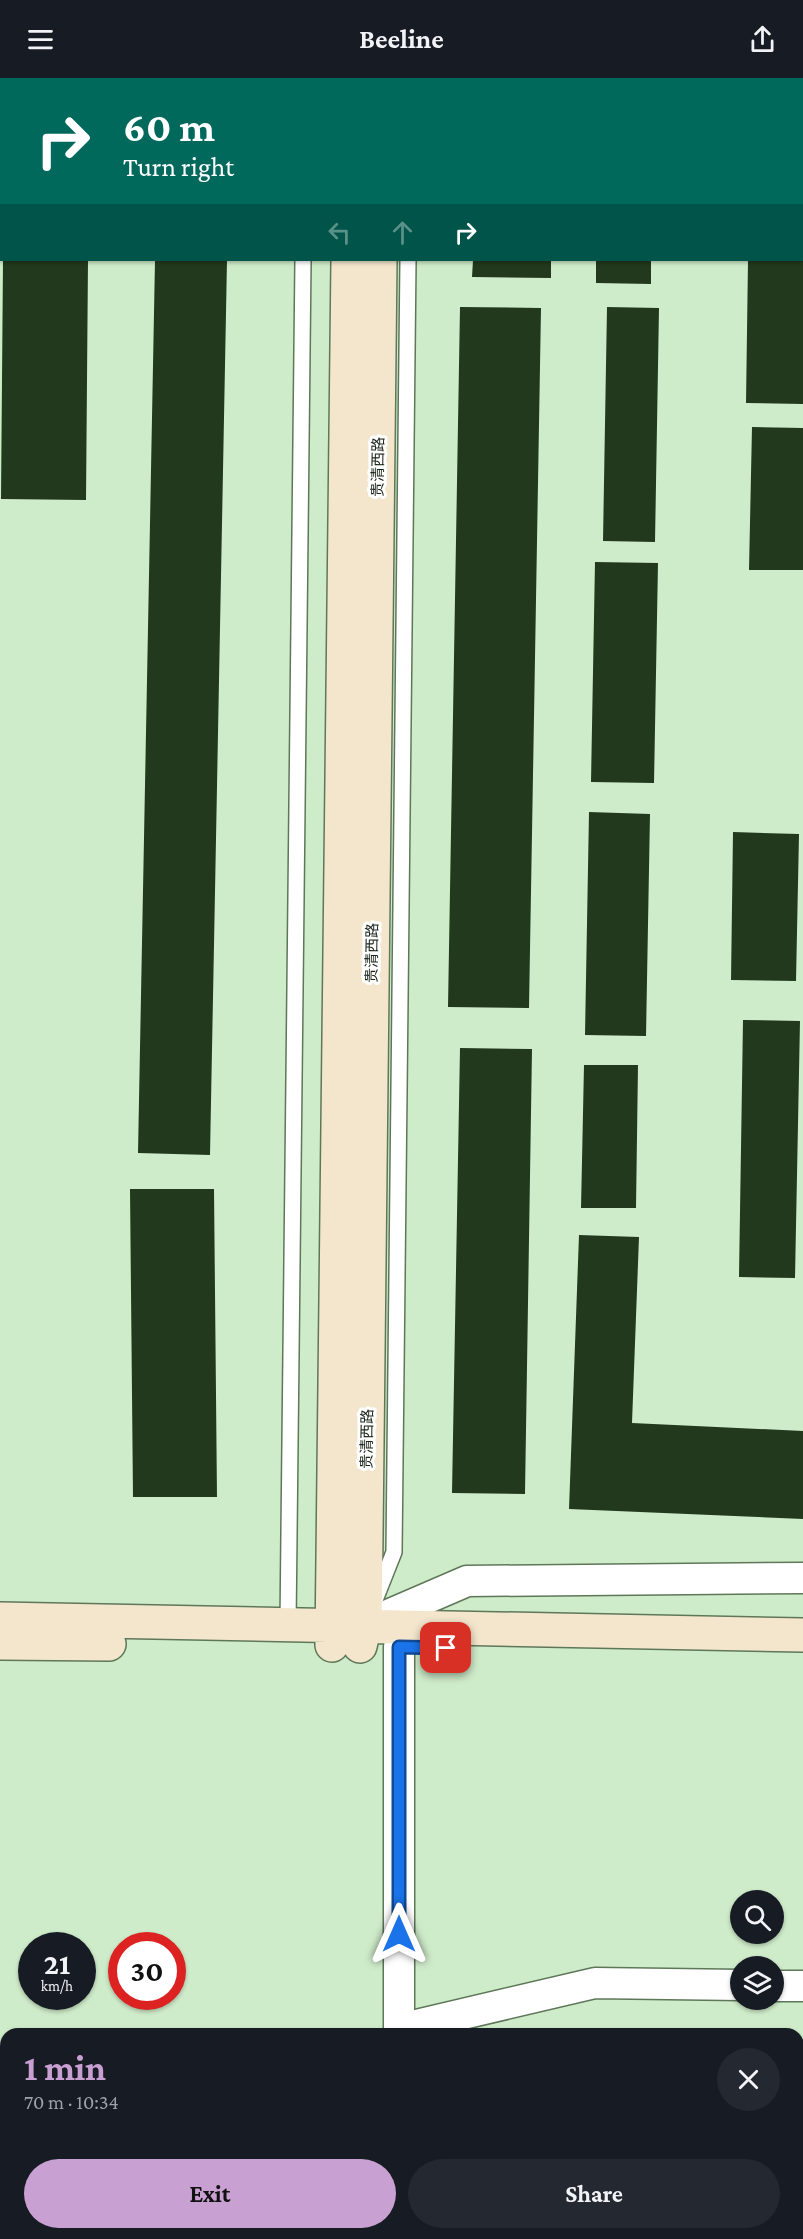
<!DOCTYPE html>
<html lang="en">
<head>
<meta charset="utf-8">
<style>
  body { margin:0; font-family:"Crimson Pro","Noto Sans SC",serif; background:#242831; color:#f1f3f6; height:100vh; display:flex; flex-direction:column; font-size:22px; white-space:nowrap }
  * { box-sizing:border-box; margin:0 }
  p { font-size:20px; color:#9ea1a6 }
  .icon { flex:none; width:33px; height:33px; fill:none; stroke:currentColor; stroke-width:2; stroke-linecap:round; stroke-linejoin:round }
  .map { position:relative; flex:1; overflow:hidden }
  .sheet { position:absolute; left:0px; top:1950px; width:804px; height:212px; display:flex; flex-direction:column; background:#171b24; border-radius:18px 18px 0 0; box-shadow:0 2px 4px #0004 }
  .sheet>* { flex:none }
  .guide { position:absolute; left:0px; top:0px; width:804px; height:183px; box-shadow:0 2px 4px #0004; background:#00695c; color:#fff; overflow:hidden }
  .fabs { position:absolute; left:730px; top:1812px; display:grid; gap:12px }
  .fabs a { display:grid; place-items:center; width:54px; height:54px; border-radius:50%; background:#171b24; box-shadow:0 2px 4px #0004; font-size:30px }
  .speed { position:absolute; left:18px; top:1854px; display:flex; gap:12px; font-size:30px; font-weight:700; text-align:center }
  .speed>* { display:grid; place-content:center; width:78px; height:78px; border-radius:50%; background:#171b24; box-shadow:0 2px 4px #0004; line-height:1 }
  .speed small { font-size:15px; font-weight:400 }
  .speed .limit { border:9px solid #d22; background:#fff; color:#111 }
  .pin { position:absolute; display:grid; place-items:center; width:51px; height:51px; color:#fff; margin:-26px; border-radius:12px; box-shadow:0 3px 9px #0006 }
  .me { position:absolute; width:66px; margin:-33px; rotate:0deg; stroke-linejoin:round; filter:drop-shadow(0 0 4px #0008) }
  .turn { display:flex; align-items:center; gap:21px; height:126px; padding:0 24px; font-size:27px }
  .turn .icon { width:78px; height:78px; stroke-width:2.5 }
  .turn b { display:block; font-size:42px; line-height:51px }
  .lanes { display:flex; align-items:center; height:57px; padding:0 24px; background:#0003; justify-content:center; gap:30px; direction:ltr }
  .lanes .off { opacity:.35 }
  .round { display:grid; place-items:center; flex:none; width:63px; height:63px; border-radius:32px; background:#242831 }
  .summary { display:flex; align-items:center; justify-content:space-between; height:102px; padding:0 24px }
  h1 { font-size:36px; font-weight:700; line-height:45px; color:#c8a0d2 }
  .button { display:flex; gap:12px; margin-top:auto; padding:12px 24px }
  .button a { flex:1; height:69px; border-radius:36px; background:#c8a0d2; color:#111; font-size:24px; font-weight:700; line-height:69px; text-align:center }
  .button a+a { background:#242831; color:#f1f3f6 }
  header { display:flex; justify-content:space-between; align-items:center; height:78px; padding:0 24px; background:#171b24; font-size:27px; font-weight:700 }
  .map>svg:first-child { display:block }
  .building { fill:#22391e }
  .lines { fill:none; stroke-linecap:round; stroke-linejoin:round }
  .lane-casing { stroke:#5e7759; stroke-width:18 }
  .street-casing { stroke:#5e7759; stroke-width:33 }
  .secondary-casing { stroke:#5e7759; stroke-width:36 }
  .lane { stroke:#fff; stroke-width:15 }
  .street { stroke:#fff; stroke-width:30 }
  .secondary { stroke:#f4e6cd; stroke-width:33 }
  .route-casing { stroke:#114b97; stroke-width:15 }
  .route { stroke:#1a73e8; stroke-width:10 }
  .labels { text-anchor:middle; stroke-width:6; stroke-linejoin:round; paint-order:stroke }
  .street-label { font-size:15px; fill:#192418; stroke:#fff }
</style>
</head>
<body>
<header><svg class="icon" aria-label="menu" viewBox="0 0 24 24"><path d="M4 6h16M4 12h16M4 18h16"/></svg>Beeline<svg class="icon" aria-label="share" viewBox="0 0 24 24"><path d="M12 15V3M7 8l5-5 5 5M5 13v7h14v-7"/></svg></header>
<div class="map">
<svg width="803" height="2161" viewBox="0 0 803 2161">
  <rect width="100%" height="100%" fill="#cfecca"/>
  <!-- building -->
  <path class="building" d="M3,182H88L86,422L1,421Z
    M155,182H227L210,1077L138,1075Z
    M473,182H551V200L472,199Z
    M596,182H651V206L596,205Z
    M748,182H803V326L746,325Z
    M460,229L541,230L529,930L448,929Z
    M607,229L659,230L655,464L603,463Z
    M752,349L803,350V492H749Z
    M595,484L658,485L654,705L591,704Z
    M589,734L650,736L646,958L585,957Z
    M733,754L799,756L796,903L731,902Z
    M743,942L800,943L795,1200L739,1199Z
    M460,970L532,971L525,1416L452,1415Z
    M584,987H638L636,1130H581Z
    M130,1111H214L217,1419H133Z
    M579,1157L639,1159L632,1345L803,1353V1441L569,1431Z"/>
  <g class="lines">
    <!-- lane casing -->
    <g class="lane-casing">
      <path id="lane" d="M305,2V0
        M410,2V0
        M375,1522L394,1474L408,182
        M288,1547L303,182"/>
    </g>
    <!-- street casing -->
    <g class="street-casing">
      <path id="street" d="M365,1547L467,1503L803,1500
        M399,1569V1956
        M774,1908H803
        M399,1951L595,1905L741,1907
        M407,2156L408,2161"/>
    </g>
    <!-- secondary casing -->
    <g class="secondary-casing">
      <path id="secondary" d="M350,2V0
        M382,2V0
        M0,1541L803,1557
        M0,1565L109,1566
        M332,1567L348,182
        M360,1568L365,1547L380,182"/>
    </g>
    <!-- lane -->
    <use href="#lane" class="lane"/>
    <!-- street -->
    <use href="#street" class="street"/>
    <!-- secondary -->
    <use href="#secondary" class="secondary"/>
  </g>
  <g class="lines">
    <!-- route casing -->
    <g class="route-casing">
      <path id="route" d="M399,1856V1569L446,1570"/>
    </g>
    <!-- route -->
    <use href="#route" class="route"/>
  </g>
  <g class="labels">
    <!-- street labels -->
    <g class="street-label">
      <text transform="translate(378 389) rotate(-89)" y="5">贵清西路</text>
      <text transform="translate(372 875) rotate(-89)" y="5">贵清西路</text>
      <text transform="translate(367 1361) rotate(-89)" y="5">贵清西路</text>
    </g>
  </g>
</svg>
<div class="fabs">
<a><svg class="icon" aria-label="search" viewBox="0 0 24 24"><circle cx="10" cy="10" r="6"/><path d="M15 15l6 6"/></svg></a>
<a><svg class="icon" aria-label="layers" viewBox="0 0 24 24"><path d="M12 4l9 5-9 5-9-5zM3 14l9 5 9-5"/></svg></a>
</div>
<div class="speed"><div>21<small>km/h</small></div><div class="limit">30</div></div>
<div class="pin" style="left:446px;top:1570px;background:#d93025"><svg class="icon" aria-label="arrive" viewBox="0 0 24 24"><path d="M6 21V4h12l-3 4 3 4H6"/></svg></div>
<svg class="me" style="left:399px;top:1856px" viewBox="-20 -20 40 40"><path d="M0-17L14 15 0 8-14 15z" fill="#1a73e8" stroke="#fff" stroke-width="4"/></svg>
<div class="guide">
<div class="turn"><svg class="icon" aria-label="right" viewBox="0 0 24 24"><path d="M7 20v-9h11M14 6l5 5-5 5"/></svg><div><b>60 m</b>Turn right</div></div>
<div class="lanes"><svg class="icon off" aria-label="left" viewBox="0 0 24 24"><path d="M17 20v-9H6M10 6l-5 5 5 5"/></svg><svg class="icon off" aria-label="ahead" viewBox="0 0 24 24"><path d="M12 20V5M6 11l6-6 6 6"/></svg><svg class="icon" aria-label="right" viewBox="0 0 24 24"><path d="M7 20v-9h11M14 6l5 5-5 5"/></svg></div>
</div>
<section class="sheet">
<div class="summary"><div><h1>1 min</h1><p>70 m · 10:34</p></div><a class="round"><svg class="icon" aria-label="close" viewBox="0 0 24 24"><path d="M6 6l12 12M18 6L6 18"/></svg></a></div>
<div class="button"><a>Exit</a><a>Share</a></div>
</section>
</div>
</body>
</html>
